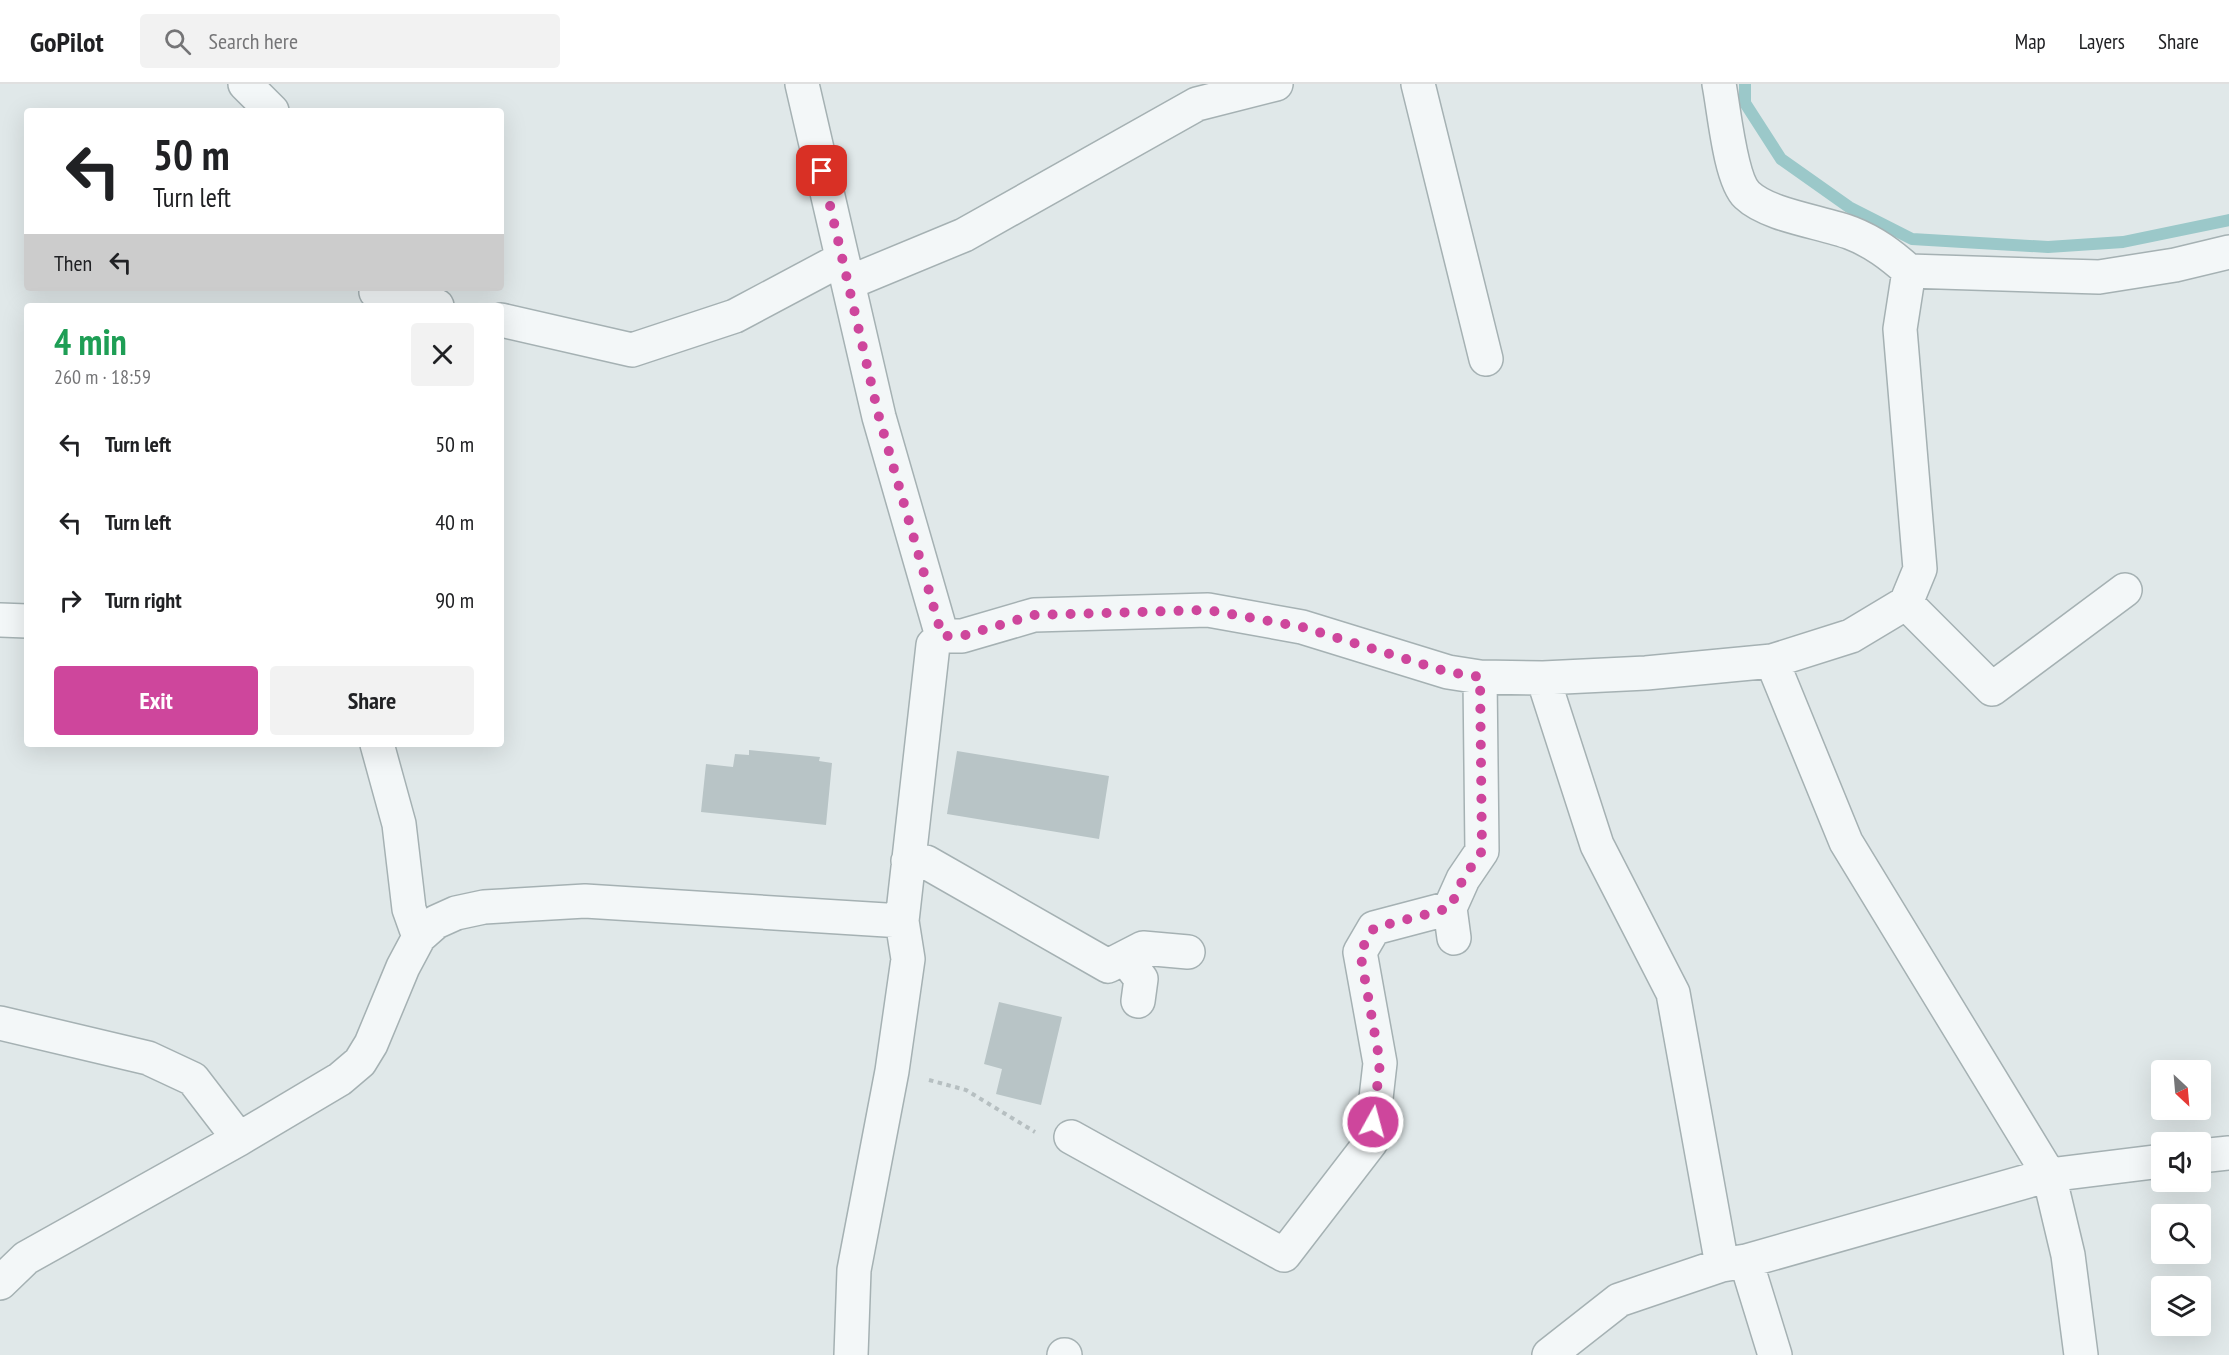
<!DOCTYPE html>
<html lang="en">
<head>
<meta charset="utf-8">
<style>
  body { margin:0; font-family:"PT Sans Narrow",sans-serif; background:#f2f2f2; color:#202124; height:100vh; display:flex; flex-direction:column; font-size:22px; white-space:nowrap }
  * { box-sizing:border-box; margin:0 }
  p { font-size:20px; color:#757577 }
  .icon { flex:none; width:33px; height:33px; fill:none; stroke:currentColor; stroke-width:2; stroke-linecap:round; stroke-linejoin:round }
  .map { position:relative; flex:1; overflow:hidden }
  .drawer { position:absolute; left:24px; top:219px; width:480px; height:444px; display:flex; flex-direction:column; background:#fff; border-radius:6px; box-shadow:0 6px 24px #0002 }
  .drawer>* { flex:none }
  .top-card { position:absolute; left:24px; top:24px; width:480px; height:183px; border-radius:6px; box-shadow:0 6px 24px #0002; background:#fff; color:#202124; overflow:hidden }
  .needle { width:39px; rotate:154deg }
  .buttons { position:absolute; left:2151px; top:976px; display:grid; gap:12px }
  .buttons a { display:grid; place-items:center; width:60px; height:60px; border-radius:6px; background:#fff; box-shadow:0 6px 24px #0002; font-size:30px }
  .pin { position:absolute; display:grid; place-items:center; width:51px; height:51px; color:#fff; margin:-26px; border-radius:12px; box-shadow:0 3px 9px #0006 }
  .me { position:absolute; width:66px; margin:-33px; rotate:7deg; stroke-linejoin:round; filter:drop-shadow(0 0 4px #0008) }
  .turn { display:flex; align-items:center; gap:21px; height:126px; padding:0 30px; font-size:27px }
  .turn .icon { width:78px; height:78px; stroke-width:2.5 }
  .turn b { display:block; font-size:42px; line-height:51px }
  .then { display:flex; align-items:center; height:57px; padding:0 30px; background:#0003; gap:12px; font-size:22px }
  .round { display:grid; place-items:center; flex:none; width:63px; height:63px; border-radius:6px; background:#f2f2f2 }
  .overview { display:flex; align-items:center; justify-content:space-between; height:102px; padding:0 30px }
  h1 { font-size:36px; font-weight:600; line-height:45px; color:#1e9e55 }
  .button { display:flex; gap:12px; margin-top:auto; padding:12px 30px }
  .button a { flex:1; height:69px; border-radius:6px; background:#ce469c; color:#fff; font-size:24px; font-weight:600; line-height:69px; text-align:center }
  .button a+a { background:#f2f2f2; color:#202124 }
  ul { padding:0; list-style:none }
  li { display:flex; align-items:center; gap:18px; height:78px; padding:0 30px }
  li div { flex:1 }
  li b { display:block; font-size:22px }
  li em { font-style:normal }
  header { display:flex; align-items:center; gap:36px; box-sizing:border-box; height:84px; padding:0 30px; background:#fff; border-bottom:2px solid #e0e0e0 }
  header strong { font-size:28px }
  nav { display:flex; gap:33px; margin-inline-start:auto; font-size:21px }
  .search { width:420px; height:54px; background:#f2f2f2; display:flex; align-items:center; gap:15px; box-sizing:border-box; padding:0 21px; border-radius:6px; color:#757577; font-size:22px }
  .map>svg:first-child { display:block }
  .lines { fill:none; stroke-linecap:round; stroke-linejoin:round }
  .stream { stroke:#9bc8c9; stroke-width:12 }
  .building { fill:#b8c4c6 }
  .minor-casing { stroke:#a5b1b3; stroke-width:36 }
  .path { stroke:#b6bfc1; stroke-width:4; stroke-dasharray:4.5 4.5; stroke-linecap:butt }
  .minor { stroke:#f3f7f8; stroke-width:33 }
  .route { stroke:#ce469c; stroke-width:10; stroke-dasharray:0 18 }
</style>
</head>
<body>
<header>
<strong>GoPilot</strong>
<div class="search"><svg class="icon" aria-label="search" viewBox="0 0 24 24"><circle cx="10" cy="10" r="6"/><path d="M15 15l6 6"/></svg>Search here</div>
<nav><a>Map</a><a>Layers</a><a>Share</a></nav>
</header>
<div class="map">
<svg width="2229" height="1271" viewBox="0 0 2229 1271">
  <rect width="100%" height="100%" fill="#e0e8e9"/>
  <g class="lines">
    <!-- stream -->
    <path class="stream" d="M1745,0V19L1781,75L1849,123L1912,155L2048,163L2123,158L2229,136"/>
  </g>
  <!-- building -->
  <path class="building" d="M749,666L820,673L819,677L832,679L826,741L701,728L706,680L733,683L735,670L749,671Z
    M957,667L1109,692L1099,755L947,730Z
    M999,918L1062,933L1041,1021L996,1010L1002,985L984,980Z"/>
  <g class="lines">
    <!-- minor casing -->
    <g class="minor-casing">
      <path id="minor" d="M245,0L272,27
        M802,0L879,333L942,552
        M1418,0L1486,275
        M1719,0C1724,25 1730,95 1747,111C1769,132 1823,138 1851,149C1874,158 1891,171 1909,187
        M848,199L964,151L1197,20L1276,0
        M376,208L437,222
        M501,236L632,266L735,232L842,175
        M1906,519L1992,605L2125,506
        M0,536L27,537
        M1772,577L1846,758L2049,1091L2068,1171L2081,1271
        M1543,594L1597,761L1673,909L1722,1181
        M377,660L399,740L409,825L419,853
        M908,777L926,778L1108,882L1143,864L1188,868
        M1450,824L1463,795L1482,767L1480,593
        M1125,874L1141,895L1138,917
        M0,939L148,974L193,995L239,1055
        M1071,1053L1284,1171L1371,1058L1380,979L1360,868L1374,844L1450,824L1454,854
        M2200,1072L2229,1069
        M1746,1177L1775,1271
        M0,1199L26,1174L239,1055L340,995L360,978L371,960L403,883L419,853L436,838L456,829L484,823L585,817L902,837
        M851,1271L854,1186L892,987L908,875L902,837L933,561L942,552H962L1034,531L1208,526L1302,543L1448,588L1480,593L1543,594L1646,589L1772,577L1851,552L1906,519L1920,485L1900,245L1909,187L2099,193L2175,181L2229,168
        M1064,1271H1065
        M1549,1271L1619,1216L1722,1181L1746,1177L2049,1091L2162,1077"/>
    </g>
    <!-- path -->
    <path class="path" d="M929,996L966,1006L1035,1048"/>
    <!-- minor -->
    <use href="#minor" class="minor"/>
  </g>
  <g class="lines">
    <!-- route -->
    <path class="route" d="M822,87L879,333L942,552H962L1034,531L1208,526L1302,543L1448,588L1480,593L1482,767L1463,795L1450,824L1374,844L1360,868L1380,979L1373,1038"/>
  </g>
</svg>
<div class="buttons">
<a><svg class="needle" viewBox="-14 -14 28 28"><path d="M0-13l5 13h-10z" fill="#e53935"/><path d="M0 13l5-13h-10z" fill="#757577"/></svg></a>
<a><svg class="icon" aria-label="sound" viewBox="0 0 24 24"><path d="M4 9h4l5-4v14l-5-4H4zM17 9q2 3 0 6"/></svg></a>
<a><svg class="icon" aria-label="search" viewBox="0 0 24 24"><circle cx="10" cy="10" r="6"/><path d="M15 15l6 6"/></svg></a>
<a><svg class="icon" aria-label="layers" viewBox="0 0 24 24"><path d="M12 4l9 5-9 5-9-5zM3 14l9 5 9-5"/></svg></a>
</div>
<div class="pin" style="left:822px;top:87px;background:#d93025"><svg class="icon" aria-label="arrive" viewBox="0 0 24 24"><path d="M6 21V4h12l-3 4 3 4H6"/></svg></div>
<svg class="me" style="left:1373px;top:1038px" viewBox="-20 -20 40 40"><circle r="17" fill="#ce469c" stroke="#fff" stroke-width="3"/><path d="M0-11L8 9 0 5-8 9z" fill="#fff"/></svg>
<div class="top-card">
<div class="turn"><svg class="icon" aria-label="left" viewBox="0 0 24 24"><path d="M17 20v-9H6M10 6l-5 5 5 5"/></svg><div><b>50 m</b>Turn left</div></div>
<div class="then">Then<svg class="icon" aria-label="left" viewBox="0 0 24 24"><path d="M17 20v-9H6M10 6l-5 5 5 5"/></svg></div>
</div>
<section class="drawer">
<div class="overview"><div><h1>4 min</h1><p>260 m · 18:59</p></div><a class="round"><svg class="icon" aria-label="close" viewBox="0 0 24 24"><path d="M6 6l12 12M18 6L6 18"/></svg></a></div>
<ul>
<li><svg class="icon" aria-label="left" viewBox="0 0 24 24"><path d="M17 20v-9H6M10 6l-5 5 5 5"/></svg><div><b>Turn left</b></div><em>50 m</em></li>
<li><svg class="icon" aria-label="left" viewBox="0 0 24 24"><path d="M17 20v-9H6M10 6l-5 5 5 5"/></svg><div><b>Turn left</b></div><em>40 m</em></li>
<li><svg class="icon" aria-label="right" viewBox="0 0 24 24"><path d="M7 20v-9h11M14 6l5 5-5 5"/></svg><div><b>Turn right</b></div><em>90 m</em></li>
</ul>
<div class="button"><a>Exit</a><a>Share</a></div>
</section>
</div>
</body>
</html>
